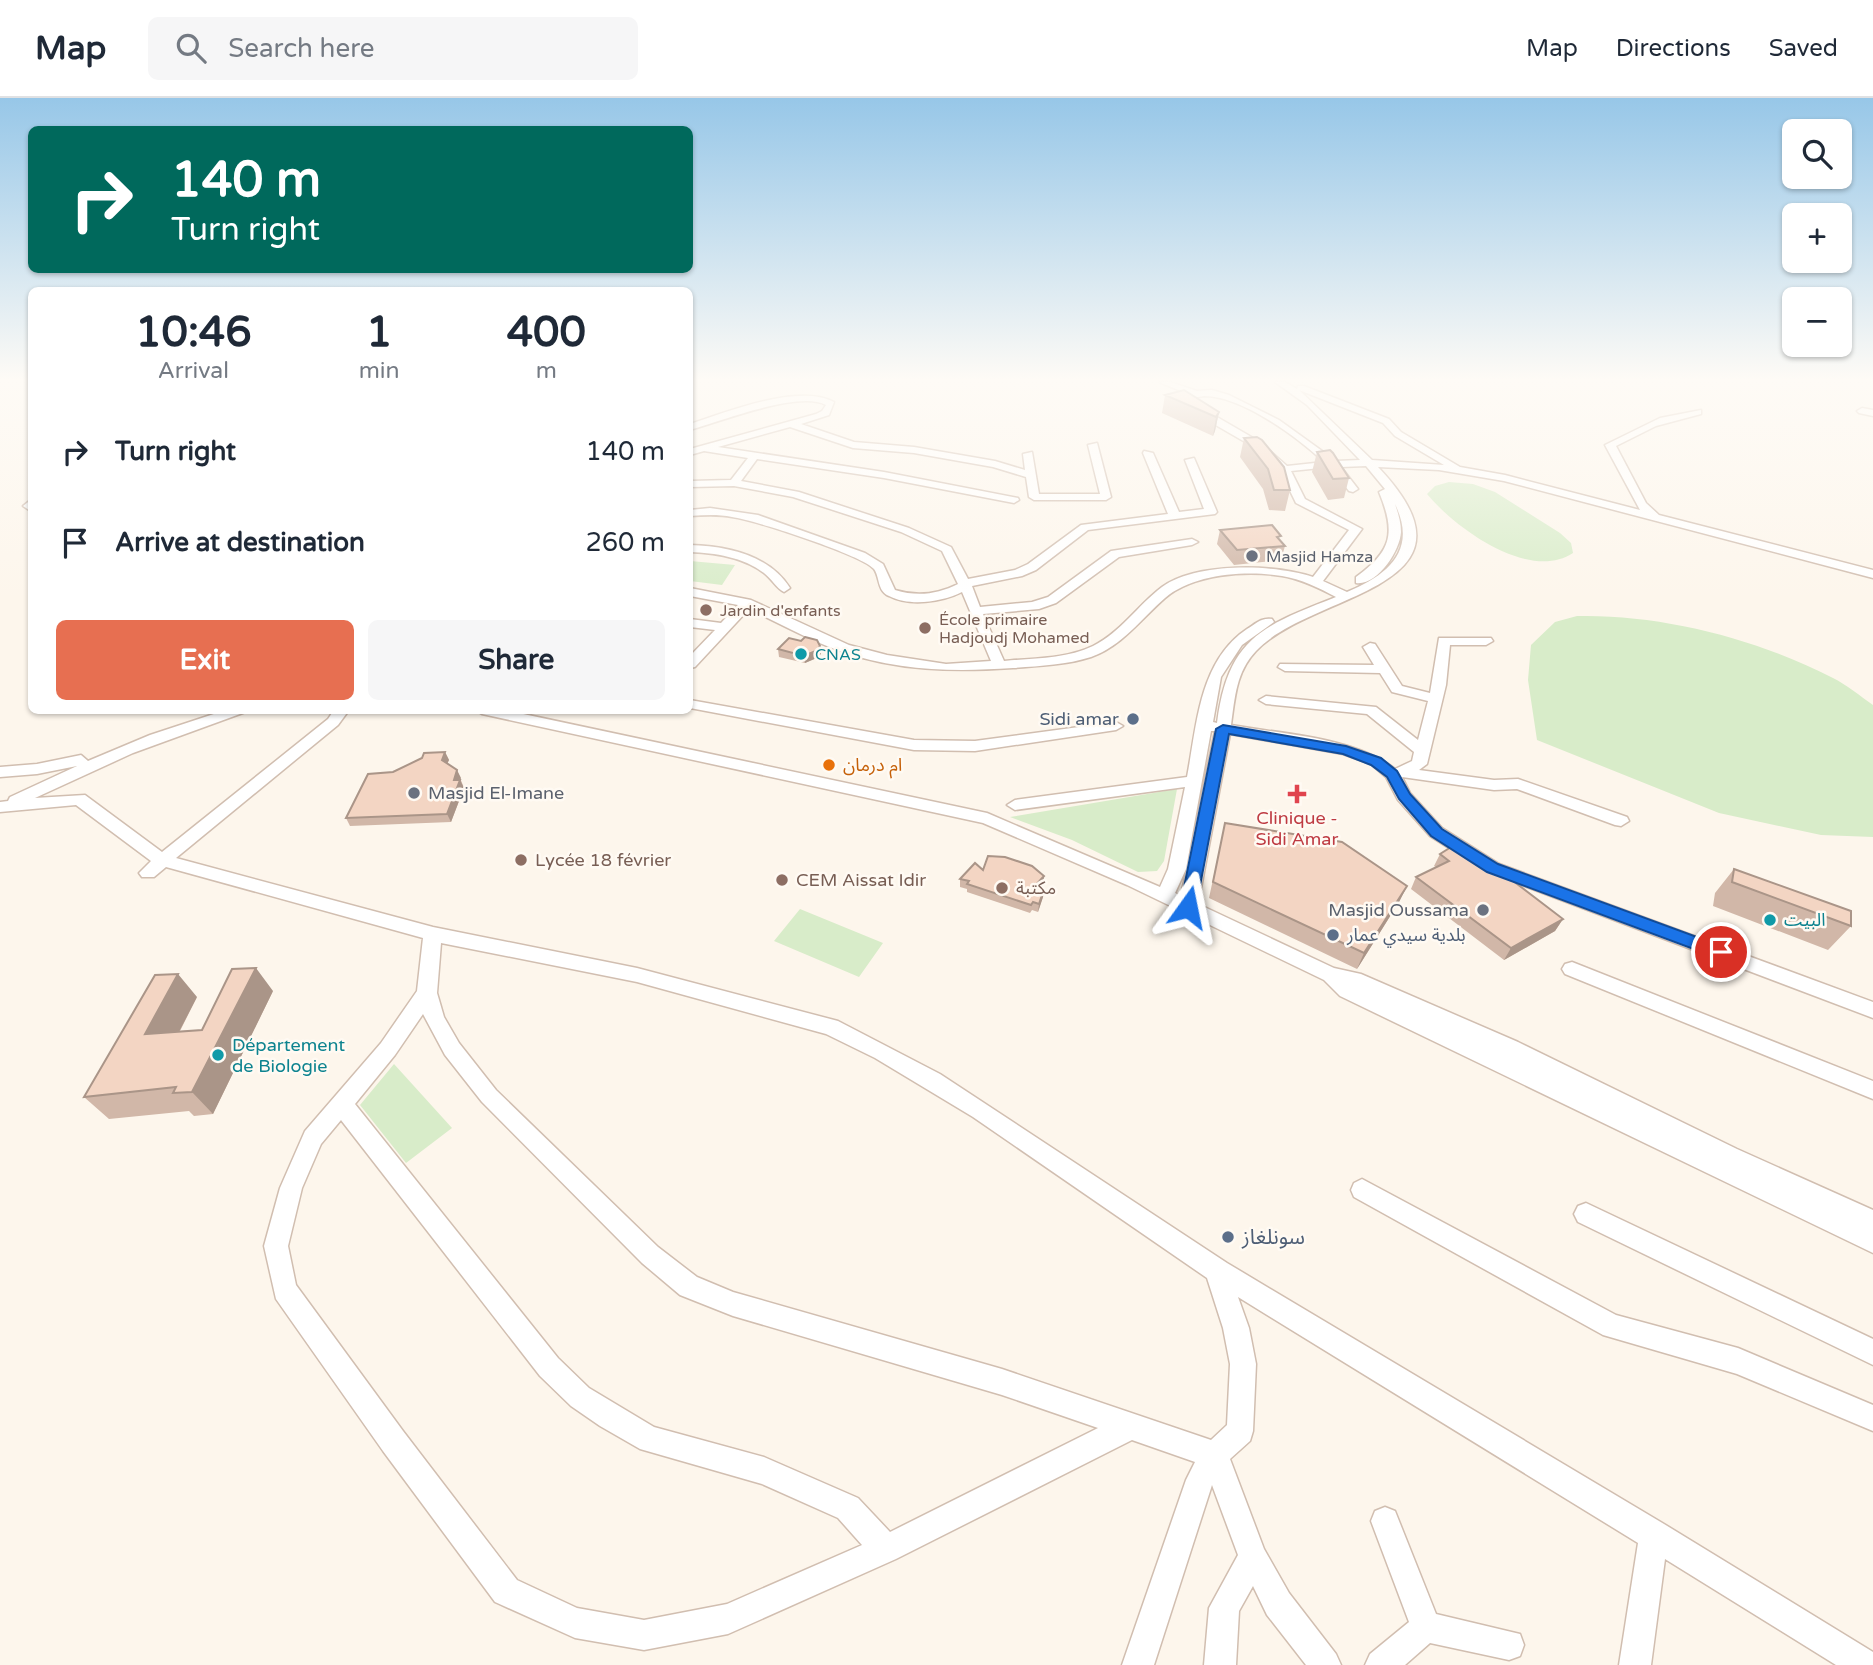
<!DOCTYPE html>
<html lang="en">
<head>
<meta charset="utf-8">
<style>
  body { margin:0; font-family:"Varela Round","Noto Sans Arabic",sans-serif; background:#f6f6f7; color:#1f2937; height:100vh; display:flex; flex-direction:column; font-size:26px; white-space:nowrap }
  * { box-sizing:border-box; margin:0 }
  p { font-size:23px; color:#747a83 }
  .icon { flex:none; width:38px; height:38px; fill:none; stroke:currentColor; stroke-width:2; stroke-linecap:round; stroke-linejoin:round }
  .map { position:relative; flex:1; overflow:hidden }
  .details { position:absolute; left:28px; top:189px; width:665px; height:427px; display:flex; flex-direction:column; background:#fff; border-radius:10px; box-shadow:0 2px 5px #0004 }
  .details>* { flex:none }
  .guide { position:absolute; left:28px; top:28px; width:665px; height:147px; border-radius:10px; box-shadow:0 2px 5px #0004; background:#00695c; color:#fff; overflow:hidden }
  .fabs { position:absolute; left:1782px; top:21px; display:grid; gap:14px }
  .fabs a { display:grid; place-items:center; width:70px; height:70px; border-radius:10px; background:#fff; box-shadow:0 2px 5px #0004; font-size:35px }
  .pin { position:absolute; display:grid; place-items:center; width:60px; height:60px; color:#fff; margin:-30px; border:4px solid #fff; border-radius:50%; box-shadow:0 2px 7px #0007 }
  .me { position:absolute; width:77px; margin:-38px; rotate:12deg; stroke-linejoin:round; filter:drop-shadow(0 0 5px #0008) }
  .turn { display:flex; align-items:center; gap:24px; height:147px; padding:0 28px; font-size:32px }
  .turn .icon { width:91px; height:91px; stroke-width:2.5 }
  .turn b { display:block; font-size:49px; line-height:60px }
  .eta { display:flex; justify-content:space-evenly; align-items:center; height:119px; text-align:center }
  .eta b { font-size:42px; font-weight:800; line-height:49px }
  .button { display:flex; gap:14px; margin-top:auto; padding:14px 28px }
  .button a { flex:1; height:80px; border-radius:10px; background:#e76f51; color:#fff; font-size:28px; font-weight:800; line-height:80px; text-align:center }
  .button a+a { background:#f6f6f7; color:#1f2937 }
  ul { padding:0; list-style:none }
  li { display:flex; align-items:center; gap:21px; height:91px; padding:0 28px }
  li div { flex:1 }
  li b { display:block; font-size:26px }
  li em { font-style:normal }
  header { display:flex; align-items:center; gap:42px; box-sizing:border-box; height:98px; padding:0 35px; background:#fff; border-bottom:2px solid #e0e1e3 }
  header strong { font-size:33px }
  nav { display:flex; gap:38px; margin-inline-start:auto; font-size:24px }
  .search { width:490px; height:63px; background:#f6f6f7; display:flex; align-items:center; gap:18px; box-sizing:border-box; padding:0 24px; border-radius:10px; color:#747a83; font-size:26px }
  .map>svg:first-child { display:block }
  .green { fill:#d8ecc9 }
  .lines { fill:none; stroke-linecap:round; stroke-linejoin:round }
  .minor-casing { stroke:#d1beb0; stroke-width:3 }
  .minor { fill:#fff; fill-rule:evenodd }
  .wall { fill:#d1b7a8 }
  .shaded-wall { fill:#aa9588 }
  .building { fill:#f3d5c3; stroke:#aa9588; stroke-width:2 }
  .route { fill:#1a73e8; stroke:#114b97; stroke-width:2 }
  .worship-dot { fill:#6b7280; stroke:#fffaf3; stroke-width:2.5 }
  .education-dot { fill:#8d6e63; stroke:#fffaf3; stroke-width:2.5 }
  .culture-dot { fill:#0f9aa8; stroke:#fffaf3; stroke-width:2.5 }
  .service-dot { fill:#5c6f8a; stroke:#fffaf3; stroke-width:2.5 }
  .food-dot { fill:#e8710a; stroke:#fffaf3; stroke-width:2.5 }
  .health-dot { fill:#e0444e; stroke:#fffaf3; stroke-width:2.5 }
  .labels { text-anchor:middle; stroke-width:5; stroke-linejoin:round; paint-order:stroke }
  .far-worship-label { font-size:16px; fill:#5b616d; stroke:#fffaf3; text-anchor:start }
  .far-education-label { font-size:16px; fill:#785e54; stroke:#fffaf3; text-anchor:start }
  .far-culture-label { font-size:16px; fill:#0d838f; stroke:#fffaf3; text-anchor:start }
  .service-label { font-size:18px; fill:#4e5e75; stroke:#fffaf3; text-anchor:end }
  .food-label { font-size:18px; fill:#c56008; stroke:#fffaf3; text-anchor:start }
  .worship-label { font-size:18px; fill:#5b616d; stroke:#fffaf3; text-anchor:start }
  .health-label { font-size:18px; fill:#be3a42; stroke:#fffaf3 }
  .education-label { font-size:18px; fill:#785e54; stroke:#fffaf3; text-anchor:start }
  .culture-label { font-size:18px; fill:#0d838f; stroke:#fffaf3; text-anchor:start }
  .near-service-label { font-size:21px; fill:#4e5e75; stroke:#fffaf3; text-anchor:start }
</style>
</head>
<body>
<header>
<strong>Map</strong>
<div class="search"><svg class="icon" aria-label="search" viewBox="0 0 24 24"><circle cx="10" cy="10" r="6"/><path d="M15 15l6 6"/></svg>Search here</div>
<nav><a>Map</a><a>Directions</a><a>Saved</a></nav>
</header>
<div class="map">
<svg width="1873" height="1567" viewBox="0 0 1873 1567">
  <rect width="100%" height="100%" fill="#fdf6ec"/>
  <!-- green -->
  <path class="green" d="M1449,384L1473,386L1495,394L1560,435L1571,445L1573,455C1529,484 1455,430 1427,396L1435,388Z
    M690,463L735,467L722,487L690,483Z
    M1577,518C1661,516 1758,541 1833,580C1847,587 1860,598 1873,607V739L1821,737L1719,715L1537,642L1528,582L1531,547L1555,524Z
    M1177,691L1164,763L1157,773L1138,774L1072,742L1010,719Z
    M800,811L883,845L859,879L774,843Z
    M394,966L452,1030L406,1065L360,1007Z"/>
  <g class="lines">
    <!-- minor casing -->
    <g class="minor-casing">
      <path id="minor" d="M1159,284H1170L1197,293L1212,292L1229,297L1279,322L1336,363L1360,362L1307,307L1275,284H1285L1297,291L1298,288H1304L1389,321L1401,334L1460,369L1505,377L1640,412L1605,347L1660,320L1701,312V316L1656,328L1616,348L1646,405L1659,417L1873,472V480L1504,383L1439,372L1378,369C1495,492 1312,493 1256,553C1236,574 1235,599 1231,627C1281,636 1355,639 1395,671L1412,663L1414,654L1367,616L1266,606L1259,602L1266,598L1376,609L1418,642L1428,603L1392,594L1380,575L1285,573L1278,569L1280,566L1374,567L1363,549L1370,545L1375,546L1402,588L1430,595L1439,540H1491L1493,543L1486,547H1450L1446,587L1427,666L1419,672L1494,682L1518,681L1627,719L1629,723L1621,728L1615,727L1517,691L1494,692L1402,679L1410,695L1442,730L1499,766L1873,904V920L1487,774L1430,738L1398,702L1386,679L1371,666L1343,656L1230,636L1198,806L1334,870L1361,876L1518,944L1737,1051L1873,1112V1155L1340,898L1324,882L1127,787L983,725L482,616L475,612H505L987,715L1160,789L1168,771L1185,689L1015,712L1007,707L1015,702L1187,679C1197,627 1199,563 1247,531C1255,526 1262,519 1272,521L1274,524L1242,547L1221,579L1213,624L1217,625C1228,540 1262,528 1336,499C1319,490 1301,481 1282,478C1246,472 1193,476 1165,500C1141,521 1122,548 1091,559C1066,567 1039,568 1013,570C953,574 897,573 840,553C809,542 779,525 749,511L695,569L690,570V558L715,532L690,529V521L721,525L738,507L690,498V490L751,502L849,547L887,557L946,566L991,563L962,494C942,504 910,509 889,498C877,493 880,479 874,471C862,457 754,422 732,419C718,416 704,417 690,418V412L710,410L758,417L865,455L883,466L895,492C918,499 938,496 958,486L942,453L901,434L793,399L734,388L690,389V383L731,382L748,360L704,353L690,357V351L816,316L822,313L826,307C799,292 720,324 690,332V326C727,314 798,285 834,304L829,317L801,326L854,344L914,349L995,363L1025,372L1023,356L1032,354L1039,396H1100L1088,347L1097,345L1111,399L1106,402H1034L1029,399L1026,379L993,369L914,355L853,350L790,329L718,349L884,374L1018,400L1019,402L1014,405L884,380L757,361L741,383L799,394L909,430L951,449L968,481L1015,472L1028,466L1081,427L1168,416L1143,355L1144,353L1153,355L1179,414L1204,411L1185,362L1194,360L1217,414L1215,416L1088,432L1036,472L1022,478L972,488L980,509L1032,504L1048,499L1111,453L1192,441L1198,444L1192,447L1119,459L1056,505L1039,511L983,516L1004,563C1034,560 1066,561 1093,548C1121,534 1138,507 1162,489C1197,464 1274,466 1313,479L1349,432L1296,405L1280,372L1252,348L1181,307L1176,300L1186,295ZM1299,292L1383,325L1395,338L1444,367L1372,362ZM1204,298C1242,298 1297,339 1324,364L1287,368L1260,344L1186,301ZM1366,368L1385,391L1379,394C1396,435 1392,453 1356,479V485C1377,488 1400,453 1401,434C1401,424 1398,415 1395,406C1418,453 1387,477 1347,494L1323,483L1362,431L1305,401L1291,373L1330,369L1349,393L1353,394L1358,391L1341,369ZM1211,633H1215L1181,798L1175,795L1186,771Z
        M1862,310L1873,312V318L1859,315L1857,313Z
        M32,401V414L23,408Z
        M690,447C727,448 769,457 790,490L784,494C776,490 772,481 764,475C743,459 715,455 690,454Z
        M690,602L914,642L975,643L1116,624L1123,628L1116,632L975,653L914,652L690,610Z
        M226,612H251L133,655L35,700L85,697L162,754L328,621L334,612H349L338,627L176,760L433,829L637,870L838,923L940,976L1227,1165L1664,1426L1873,1554V1567H1836L1665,1461L1651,1567H1619L1638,1445L1238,1199L1249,1230L1256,1266L1253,1333L1250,1343L1230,1361L1264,1451L1289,1495L1336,1556L1341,1567H1306L1267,1517L1253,1488L1239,1513L1236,1567H1204L1209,1510L1238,1457L1212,1387L1154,1567H1122L1186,1382L1195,1364L1132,1342L896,1461L728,1536L644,1552L575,1540L495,1504L383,1353L276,1201L264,1148L280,1090L305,1033L381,945L417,893L423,840L166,769L154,779H142L139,775L151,763L76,707L0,714V704L8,703L10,699L77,668L37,676L0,679V669L37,666L81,657L88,663L150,637ZM441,845L637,884L826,936L875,960L973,1019L1207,1180L1223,1230L1230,1266L1227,1327L1211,1342L1002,1271L733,1194L697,1179L658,1149L496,992L459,945L444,919L437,895ZM423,916L445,957L482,1004L642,1165L680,1197L733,1218L1002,1297L1098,1330L890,1434L858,1400L764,1359L654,1329L589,1290L558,1260L355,1006L395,957ZM341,1022L540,1278L571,1308L600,1328L640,1351L762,1386L838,1420L862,1447L727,1506L644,1522L577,1510L517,1482L403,1333L296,1187L288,1148L302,1090L321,1046Z
        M1572,864L1873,983V1001L1565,876L1562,871L1565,866Z
        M1362,1081L1616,1217L1738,1250L1873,1307V1333L1737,1276L1603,1237L1354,1099L1351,1092L1354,1085Z
        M1586,1105L1873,1241V1267L1578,1124L1574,1116L1578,1108Z
        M1385,1409L1395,1413L1436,1516L1520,1536L1524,1547L1520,1558L1509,1562L1430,1545L1405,1567H1365L1370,1556L1409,1524L1371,1423L1375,1413Z"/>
    </g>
    <!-- minor -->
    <use href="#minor" class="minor"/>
  </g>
  <!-- wall -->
  <path class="wall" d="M1165,297L1219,314L1215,333L1213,338L1162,315Z
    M1244,340L1290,392L1285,413L1269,412L1263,391L1240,359Z
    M1317,354L1349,380L1344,400L1328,402L1312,374Z
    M1220,432L1280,443L1285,448L1281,462L1234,467L1217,446Z
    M778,551L821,555L819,559L805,565L779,559Z
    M445,654L449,662L447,666L457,672L464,690L451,724L350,728L346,720L393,674L422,660Z
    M1225,725L1407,788L1399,804L1357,871L1209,800Z
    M1440,756L1563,821L1555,833L1504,862L1411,791L1416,779L1436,769L1434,768Z
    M1734,771L1851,828L1828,852L1713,808L1715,795Z
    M983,772L1044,778L1043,786L1039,790L1044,791L1043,799L1038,814L1032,812L1030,815L967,794V791L960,789V781Z
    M273,893L213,1016L194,1018L189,1013L109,1021L84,999L197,899L180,933L202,932Z"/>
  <!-- shaded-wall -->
  <path class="shaded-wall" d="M1219,314L1215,333L1213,338L1216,319Z
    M820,548L821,555L819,559L805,565L804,558Z
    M445,654L449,662L445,670L442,662Z
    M457,672L461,680L457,690L454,682Z
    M460,682L464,690L451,724L447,716Z
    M1044,778L1043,786L1034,797V789Z
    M1407,788L1399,804L1357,871L1364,855Z
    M1044,791L1043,799L1038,814L1039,806Z
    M1563,821L1555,833L1504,862L1511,850Z
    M256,870L273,893L213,1016L192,994Z
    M178,876L197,899L166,959L145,936Z"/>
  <!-- building -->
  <path class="building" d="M1184,292L1219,314L1216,319L1165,297Z
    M1257,339L1262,342L1284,369L1290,392H1274L1268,371L1244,340Z
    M1330,352L1333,355L1349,380L1333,381L1317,354Z
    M1272,427L1281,438L1277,439L1285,448L1237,452L1220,432Z
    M805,539L817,542L820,548L818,552L804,558L778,551L789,540L801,543Z
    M445,654L442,662L457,672L454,682H460L447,716L346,720L368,676L393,674L422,660L424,655Z
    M1225,725L1342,744L1407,788L1364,855L1213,784Z
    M1456,746L1496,770L1563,821L1511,850L1416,779L1449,763L1440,756Z
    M988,758L1005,759L1032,768L1044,778L1034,789L1044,791L1039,806L1033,804L1031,807L967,786L969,783L960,781L975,765L983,772Z
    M1734,771L1851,813V828L1732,784Z
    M256,870L192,994L173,995L176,989L84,999L155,877L178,876L145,936L202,932L232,871Z"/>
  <!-- sky -->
  <linearGradient id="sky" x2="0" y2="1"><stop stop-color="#97c7e8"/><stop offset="0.56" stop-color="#fefbf6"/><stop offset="1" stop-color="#fefbf6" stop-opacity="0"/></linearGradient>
  <rect width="1873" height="503" fill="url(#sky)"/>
  <!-- route -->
  <path class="route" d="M1223,627L1346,648L1381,660L1397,673L1410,696L1442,731L1498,766L1727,850L1729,854L1727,859H1715L1487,774L1431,738L1399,701L1387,679L1371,667L1343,656L1229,636L1196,809L1188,815L1182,814L1180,809L1216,631Z"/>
  <!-- markers -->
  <g class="worship-dot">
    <circle cx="1252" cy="458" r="7"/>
    <circle cx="414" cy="695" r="7"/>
    <circle cx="1483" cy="812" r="7"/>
  </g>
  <g class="education-dot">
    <circle cx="706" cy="512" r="7"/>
    <circle cx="925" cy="530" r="7"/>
    <circle cx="521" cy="762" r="7"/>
    <circle cx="782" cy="782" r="7"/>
    <circle cx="1002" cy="790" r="7"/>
  </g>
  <g class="culture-dot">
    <circle cx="801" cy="556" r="7"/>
    <circle cx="1770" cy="822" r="7"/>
    <circle cx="218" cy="957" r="7"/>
  </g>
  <g class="service-dot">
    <circle cx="1133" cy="621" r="7"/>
    <circle cx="1333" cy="837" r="7"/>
    <circle cx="1228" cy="1139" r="7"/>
  </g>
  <circle class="food-dot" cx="829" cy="667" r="7"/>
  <path class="health-dot" d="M1293.5 685.5h7v7h7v7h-7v7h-7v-7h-7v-7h7z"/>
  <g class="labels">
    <!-- far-worship labels -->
    <g class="far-worship-label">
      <text x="1266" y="464">Masjid Hamza</text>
    </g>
    <!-- far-education labels -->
    <g class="far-education-label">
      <text x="720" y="518">Jardin d'enfants</text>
      <text x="939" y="527">École primaire<tspan x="939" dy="18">Hadjoudj Mohamed</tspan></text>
    </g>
    <!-- far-culture labels -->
    <g class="far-culture-label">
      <text x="815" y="562">CNAS</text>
    </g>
    <!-- service labels -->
    <g class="service-label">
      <text x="1119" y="627">Sidi amar</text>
      <text x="1347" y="843" text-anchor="start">بلدية سيدي عمار</text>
    </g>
    <!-- food labels -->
    <g class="food-label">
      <text x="843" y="673">ام درمان</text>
    </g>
    <!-- worship labels -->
    <g class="worship-label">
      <text x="428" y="701">Masjid El-Imane</text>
      <text x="1469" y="818" text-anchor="end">Masjid Oussama</text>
    </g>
    <!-- health labels -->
    <g class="health-label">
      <text x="1297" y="726">Clinique -<tspan x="1297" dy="21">Sidi Amar</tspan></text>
    </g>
    <!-- education labels -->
    <g class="education-label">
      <text x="535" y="768">Lycée 18 février</text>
      <text x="796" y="788">CEM Aissat Idir</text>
      <text x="1016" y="796">مكتبة</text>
    </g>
    <!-- culture labels -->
    <g class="culture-label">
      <text x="1784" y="828">البيت</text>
      <text x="232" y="953">Département<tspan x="232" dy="21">de Biologie</tspan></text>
    </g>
    <!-- near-service labels -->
    <g class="near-service-label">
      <text x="1242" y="1146">سونلغاز</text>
    </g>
  </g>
</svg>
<div class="fabs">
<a><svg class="icon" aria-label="search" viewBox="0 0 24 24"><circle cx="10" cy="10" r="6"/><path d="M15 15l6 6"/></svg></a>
<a>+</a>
<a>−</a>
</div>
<div class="pin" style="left:1721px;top:854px;background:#d93025"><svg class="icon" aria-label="arrive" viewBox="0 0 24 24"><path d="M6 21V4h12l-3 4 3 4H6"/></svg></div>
<svg class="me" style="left:1188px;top:809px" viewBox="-20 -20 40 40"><path d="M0-17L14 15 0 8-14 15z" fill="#1a73e8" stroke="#fff" stroke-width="4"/></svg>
<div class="guide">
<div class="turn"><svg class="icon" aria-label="right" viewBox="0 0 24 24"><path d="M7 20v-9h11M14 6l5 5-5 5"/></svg><div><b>140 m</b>Turn right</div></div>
</div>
<section class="details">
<div class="eta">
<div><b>10:46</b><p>Arrival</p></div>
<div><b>1</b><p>min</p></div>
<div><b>400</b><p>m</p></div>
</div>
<ul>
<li><svg class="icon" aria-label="right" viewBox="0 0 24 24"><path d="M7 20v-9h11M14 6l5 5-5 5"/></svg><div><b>Turn right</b></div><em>140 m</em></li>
<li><svg class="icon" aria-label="arrive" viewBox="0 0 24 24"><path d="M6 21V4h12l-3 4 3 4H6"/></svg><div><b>Arrive at destination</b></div><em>260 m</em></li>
</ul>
<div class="button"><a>Exit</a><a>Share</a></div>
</section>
</div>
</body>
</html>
